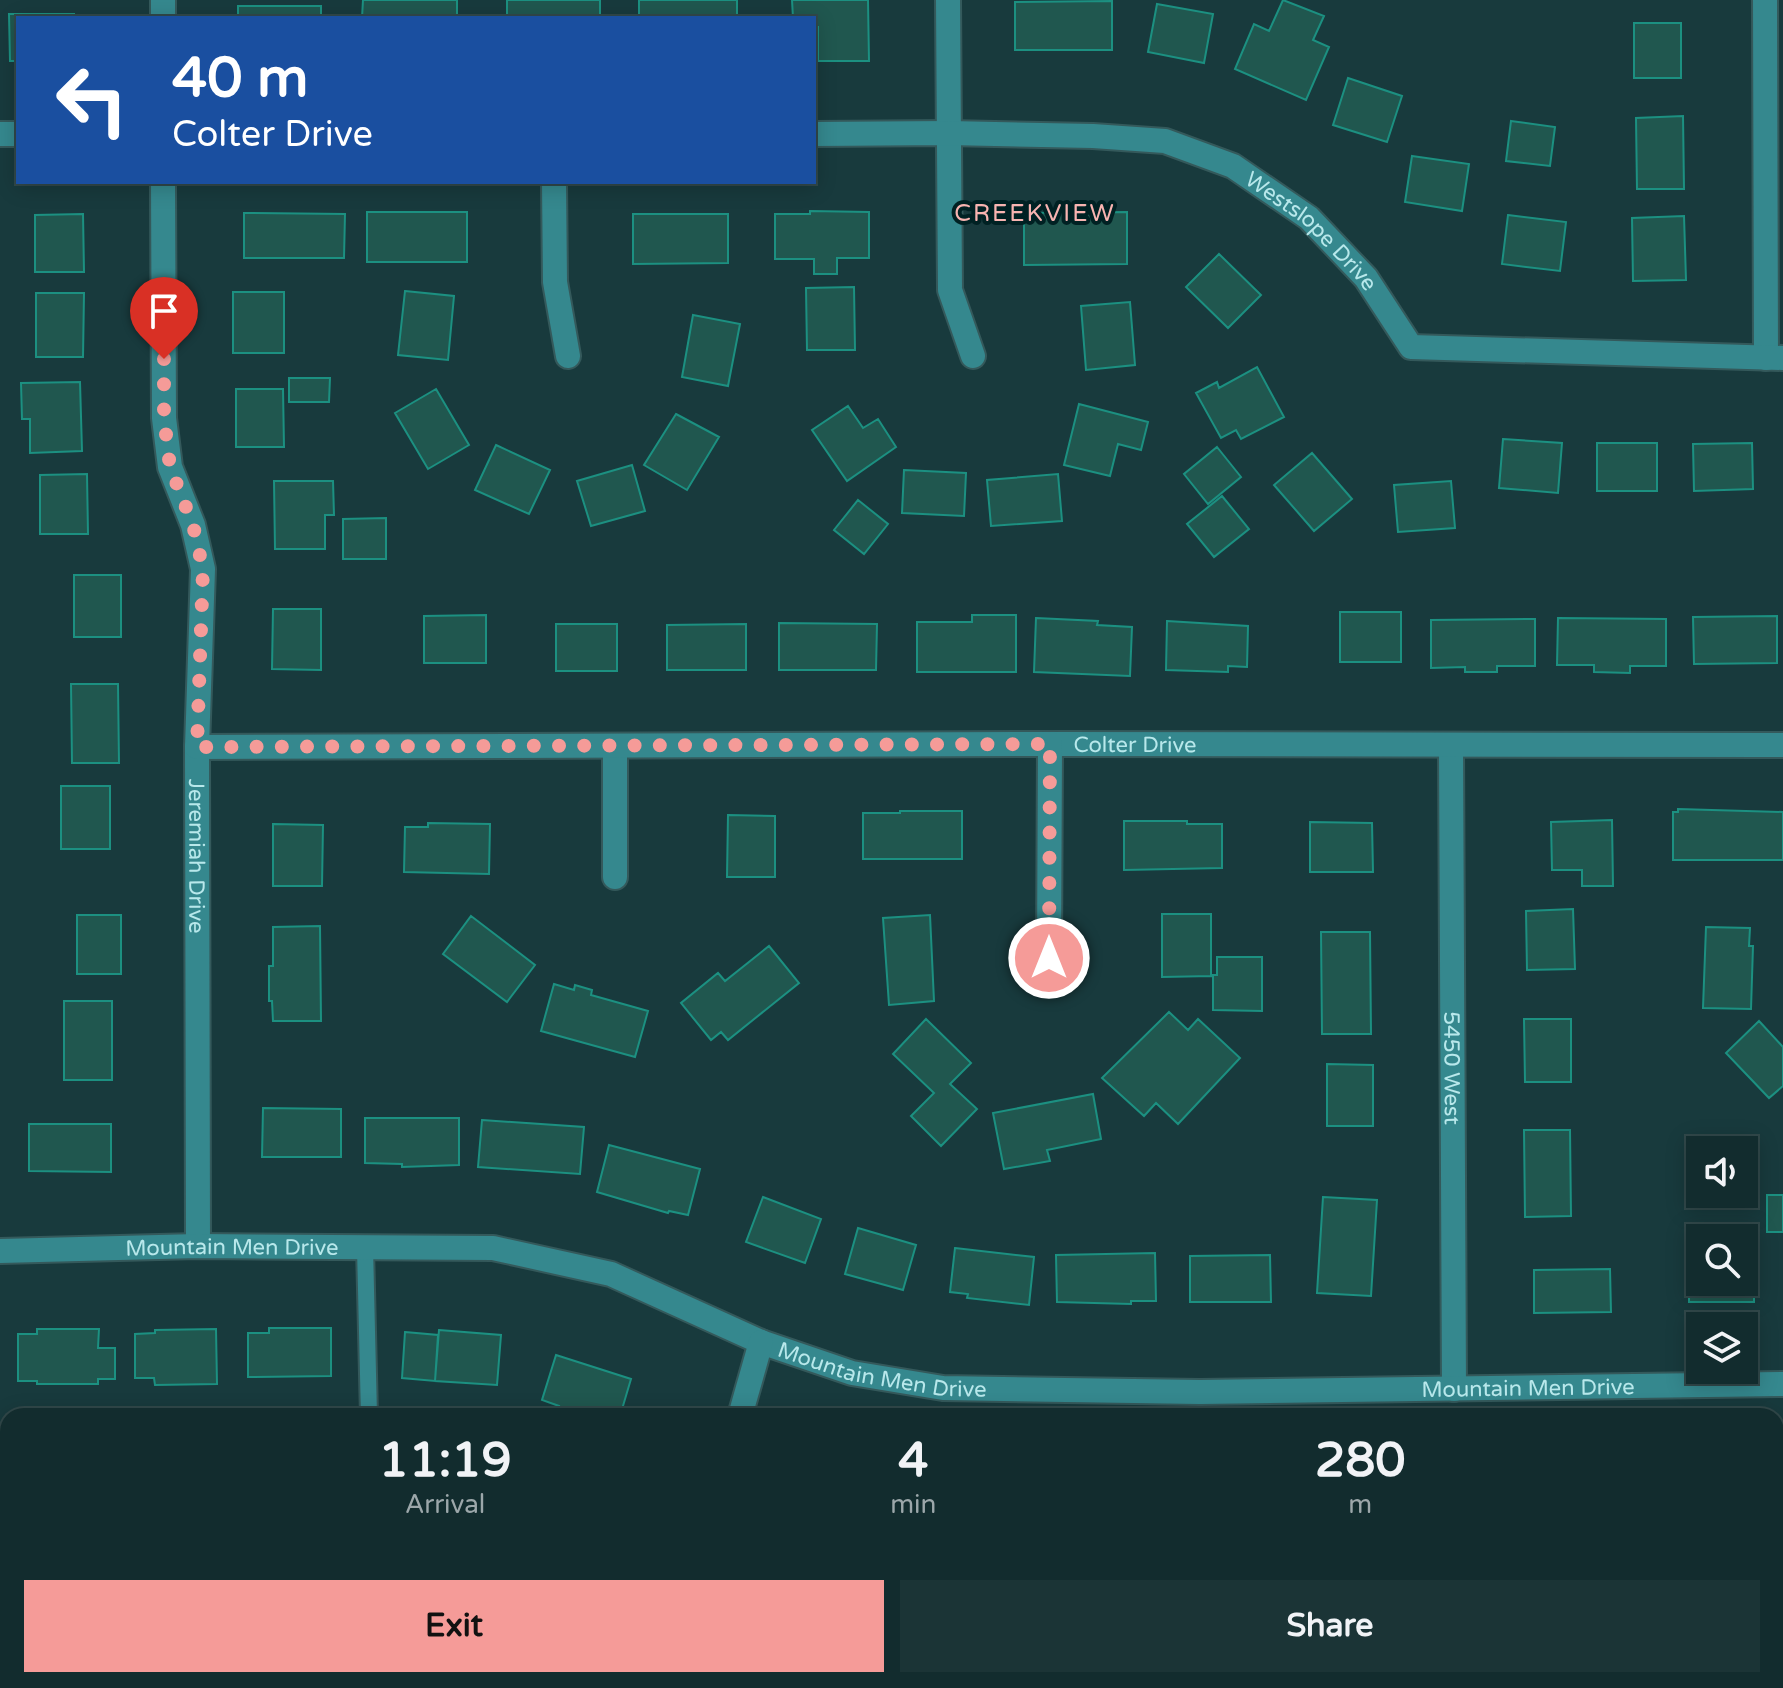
<!DOCTYPE html>
<html lang="en">
<head>
<meta charset="utf-8">
<style>
  body { margin:0; font-family:"Varela Round",sans-serif; background:#1b3436; color:#f1f3f6; height:100vh; display:flex; flex-direction:column; font-size:30px; white-space:nowrap }
  * { box-sizing:border-box; margin:0 }
  p { font-size:26px; color:#9ca7aa }
  .icon { flex:none; width:44px; height:44px; fill:none; stroke:currentColor; stroke-width:2; stroke-linecap:round; stroke-linejoin:round }
  .map { position:relative; flex:1; overflow:hidden }
  .sheet { position:absolute; left:0px; top:1408px; width:1784px; height:280px; display:flex; flex-direction:column; background:#122c2e; border-radius:24px 24px 0 0; box-shadow:0 4px 20px #0003,0 0 0 2px #31484a }
  .sheet>* { flex:none }
  .guide { position:absolute; left:16px; top:16px; width:800px; height:168px; border-radius:0px; box-shadow:0 4px 20px #0003,0 0 0 2px #31484a; background:#1a4fa0; color:#fff; overflow:hidden }
  .controls { position:absolute; left:1686px; top:1136px; display:grid; gap:16px }
  .controls a { display:grid; place-items:center; width:72px; height:72px; border-radius:0px; background:#122c2e; box-shadow:0 4px 20px #0003,0 0 0 2px #31484a; font-size:40px }
  .pin { position:absolute; display:grid; place-items:center; width:68px; height:68px; color:#fff; margin:-82px -34px; border-radius:50% 50% 50% 0; rotate:-45deg; box-shadow:0 0 8px #0007 }
  .pin .icon { rotate:45deg }
  .me { position:absolute; width:88px; margin:-44px; rotate:0deg; stroke-linejoin:round; filter:drop-shadow(0 0 6px #0008) }
  .turn { display:flex; align-items:center; gap:28px; height:168px; padding:0 24px; font-size:36px }
  .turn .icon { width:104px; height:104px; stroke-width:2.5 }
  .turn b { display:block; font-size:56px; line-height:68px }
  .eta { display:flex; justify-content:space-evenly; align-items:center; height:136px; text-align:center }
  .eta b { font-size:48px; font-weight:800; line-height:56px }
  .cta { display:flex; gap:16px; margin-top:auto; padding:16px 24px }
  .cta a { flex:1; height:92px; border-radius:0px; background:#f59b98; color:#111; font-size:32px; font-weight:800; line-height:92px; text-align:center }
  .cta a+a { background:#1b3436; color:#f1f3f6 }
  .map>svg:first-child { display:block }
  .green { fill:#503e1b }
  .building { fill:#20574f; stroke:#1c9081; stroke-width:2 }
  .lines { fill:none; stroke-linecap:round; stroke-linejoin:round }
  .lane-casing { stroke:#34595b; stroke-width:20 }
  .street-casing { stroke:#34595b; stroke-width:28 }
  .lane { stroke:#35888e; stroke-width:16 }
  .street { stroke:#35888e; stroke-width:24 }
  .route { stroke:#f59b98; stroke-width:14; stroke-dasharray:0 25.2 }
  .labels { text-anchor:middle; stroke-width:8; stroke-linejoin:round; paint-order:stroke }
  .street-label { font-size:22px; fill:#b8e8eb; stroke:#002123 }
  .neighbourhood-label { font-size:24px; letter-spacing:2px; fill:#f8b4b1; stroke:#002123 }
</style>
</head>
<body>
<div class="map">
<svg width="1783" height="1688" viewBox="0 0 1783 1688">
  <rect width="100%" height="100%" fill="#183a3d"/>
  <!-- green -->
  <path class="green" d="M0,1465H8V1680H534V1688H0Z"/>
  <!-- building -->
  <path class="building" d="M363,0H457V18H362Z
    M507,0H600V18H507Z
    M639,0H737V18H639Z
    M792,0H868L869,61H818V27H814V18H793Z
    M1283,0L1324,16L1313,40L1329,47L1306,100L1235,69L1254,24L1269,31Z
    M1112,1V50H1015V2Z
    M1157,4L1213,14L1204,63L1148,52Z
    M238,6H321V18H238Z
    M9,14H74V18H18V61H10Z
    M1634,23H1681V78H1634Z
    M1348,78L1402,96L1387,142L1333,125Z
    M1683,116L1684,189H1637L1636,118Z
    M1511,121L1555,127L1550,166L1506,161Z
    M1412,156L1469,164L1462,211L1405,202Z
    M810,211L869,212V258H837V274H814V259H775V214H810Z
    M367,212H467V262H367Z
    M1127,212V264L1024,265V213Z
    M244,213L345,214L344,258H244Z
    M83,214L84,272H35V215Z
    M633,214H728V263L633,264Z
    M1508,215L1566,222L1560,271L1502,264Z
    M1684,216L1686,280L1633,281L1632,218Z
    M1219,254L1261,295L1228,328L1186,287Z
    M854,287L855,350H807L806,288Z
    M405,291L454,296L448,360L398,355Z
    M233,292H284V353H233Z
    M36,293H84L83,357H36Z
    M1130,302L1135,365L1086,370L1081,306Z
    M693,315L740,324L728,386L682,377Z
    M1257,367L1284,417L1241,439L1236,430L1221,438L1196,393L1217,382L1219,388Z
    M289,378H330L329,402H289Z
    M80,382L82,451L30,453V419H22L21,383Z
    M236,389H283L284,447H236Z
    M436,389L469,445L428,469L395,413Z
    M1079,404L1148,422L1141,450L1118,444L1110,476L1064,465Z
    M848,406L863,428L878,419L896,447L847,481L812,430Z
    M676,414L719,437L687,490L644,465Z
    M1503,439L1562,443L1558,493L1499,488Z
    M1597,443H1657V491H1597Z
    M1752,443L1753,489L1694,491L1693,444Z
    M496,445L550,470L529,514L475,490Z
    M1217,447L1241,477L1208,504L1184,474Z
    M1312,453L1352,499L1314,531L1274,485Z
    M632,465L645,511L591,526L577,481Z
    M904,470L966,473L964,516L902,513Z
    M87,474L88,534H40V475Z
    M1058,474L1062,521L991,526L987,480Z
    M274,481H333L334,515H325V549H275Z
    M1451,481L1455,528L1398,532L1394,485Z
    M1222,496L1249,529L1214,557L1187,524Z
    M858,500L888,524L864,554L834,530Z
    M386,518V559H343V519Z
    M74,575H121V637H74Z
    M273,609H321V670L272,669Z
    M1340,612H1401V662H1340Z
    M486,615V663H424V616Z
    M972,615H1016V672H917V622H972Z
    M1777,616V663L1694,664L1693,617Z
    M1036,618L1098,621L1097,625L1132,627L1130,676L1034,672Z
    M1558,618L1666,619V666H1630V673L1594,672V665H1557Z
    M1535,619V666H1497V672H1465V667L1431,668V620Z
    M1167,621L1248,626L1247,667L1228,666V672L1166,670Z
    M779,623L877,624L876,670H779Z
    M556,624H617V671H556Z
    M746,624V670H667V625Z
    M71,684H118L119,763H72Z
    M61,786H110V849H61Z
    M1678,809L1783,812V860H1673V812H1678Z
    M900,811H962V859H863V813H900Z
    M728,815L775,816V877H727Z
    M1612,820L1613,886H1582V870H1552L1551,822Z
    M1124,821H1187V824H1222V868L1124,870Z
    M1310,822L1372,823L1373,872H1310Z
    M428,823L490,824L489,874L404,872L405,827H428Z
    M273,824L323,825L322,886H273Z
    M1573,909L1575,969L1527,970L1526,911Z
    M1162,914H1211V976L1162,977Z
    M77,915H121V974H77Z
    M930,915L934,1001L889,1005L883,918Z
    M471,916L535,965L507,1002L443,954Z
    M320,926L321,1021H273L272,1001H269V966H273V927Z
    M1706,927L1750,928L1749,946H1753L1751,1009L1703,1008Z
    M1321,932H1370L1371,1034H1322Z
    M769,946L799,983L728,1040L721,1032L711,1040L681,1003L718,973L725,981Z
    M1217,957H1262V1011L1213,1010V975H1217Z
    M554,984L574,990L575,985L592,990L591,995L648,1011L635,1057L541,1031Z
    M64,1001H112V1080H64Z
    M1169,1012L1188,1030L1198,1019L1240,1058L1178,1124L1156,1103L1144,1116L1102,1078Z
    M926,1019L971,1063L950,1084L977,1109L941,1146L911,1116L934,1093L893,1054Z
    M1524,1019H1571V1082H1525Z
    M1759,1021L1783,1047V1086L1769,1098L1726,1053Z
    M1327,1064L1373,1065V1126H1327Z
    M1093,1094L1101,1139L1047,1150L1050,1161L1004,1169L993,1113Z
    M263,1108L341,1109V1157H262Z
    M365,1118H459V1165L402,1167V1164L365,1163Z
    M482,1120L584,1127L580,1174L478,1167Z
    M29,1124H111V1172L29,1171Z
    M1524,1130H1570L1571,1216L1525,1217Z
    M609,1145L700,1169L688,1215L669,1211L668,1213L597,1192Z
    M1767,1195H1783V1232H1767Z
    M763,1197L821,1219L805,1263L746,1242Z
    M1323,1197L1377,1200L1371,1296L1317,1293Z
    M858,1228L916,1245L903,1290L845,1274Z
    M955,1248L1034,1257L1029,1305L967,1298L968,1294L950,1292Z
    M1155,1253L1156,1301H1131V1304L1057,1302L1056,1255Z
    M1270,1255L1271,1302H1190V1256Z
    M1689,1255H1700V1282H1744V1255H1754V1302H1689Z
    M1610,1269L1611,1312L1534,1313V1270Z
    M269,1328H331V1376L248,1377V1333H269Z
    M37,1329H99L98,1348H115V1379H98V1384H37V1381H18V1334H37Z
    M216,1329L217,1384L155,1385L154,1378H135V1334L155,1333V1330Z
    M439,1330L501,1335L497,1385L435,1381Z
    M405,1332L438,1335L435,1381L402,1378Z
    M556,1355L631,1379L620,1416H594L580,1412L578,1416H556L559,1406L542,1400Z
    M112,1680H297V1688H48V1683L112,1682Z
    M592,1680H634V1688H592Z
    M801,1680H848V1688H801Z
    M947,1680H1010V1688H947Z
    M1054,1680H1135V1688H1054Z
    M1197,1680H1260V1688H1197Z
    M1325,1680H1387V1688H1325Z
    M1433,1680H1518V1688H1433Z
    M1550,1680H1648V1688H1550Z
    M1674,1680H1755V1685L1674,1686Z"/>
  <g class="lines">
    <!-- lane casing -->
    <g class="lane-casing">
      <path id="lane" d="M365,1247L369,1416
        M0,1523H8
        M375,1680V1688
        M472,1680V1688"/>
    </g>
    <!-- street casing -->
    <g class="street-casing">
      <g id="street">
        <path d="M163,0V18"/>
        <path d="M948,0L950,290L973,356"/>
        <path d="M1765,0L1766,358"/>
        <path d="M0,134H18"/>
        <path id="s1" d="M814,134L949,133L1093,136L1165,141L1233,166L1309,218L1366,278L1411,347L1783,358"/>
        <path id="s2" d="M163,182L164,418L170,467L193,525L203,569L197,747L198,1246"/>
        <path d="M554,182L555,282L568,356"/>
        <path d="M615,746V877"/>
        <path id="s3" d="M1451,746L1454,1389"/>
        <path id="s4" d="M197,747L1050,744L1783,745"/>
        <path d="M1049,958L1050,744"/>
        <path id="s5" d="M0,1251L198,1246L493,1248L611,1274L761,1342L852,1373L943,1388L1200,1392L1783,1384"/>
        <path d="M740,1416L761,1342"/>
        <path d="M720,1680V1688"/>
      </g>
    </g>
    <!-- lane -->
    <use href="#lane" class="lane"/>
    <!-- street -->
    <use href="#street" class="street"/>
  </g>
  <g class="lines">
    <!-- route -->
    <path class="route" d="M164,359V418L170,467L193,525L203,569L197,747L1050,744L1049,958"/>
  </g>
  <g class="labels">
    <!-- street labels -->
    <g class="street-label">
      <text dy="8" stroke="none"><textPath href="#s1" startOffset="526">Westslope Drive</textPath></text>
      <text dy="8" stroke="none"><textPath href="#s4" startOffset="938">Colter Drive</textPath></text>
      <text dy="8" stroke="none"><textPath href="#s2" startOffset="680">Jeremiah Drive</textPath></text>
      <text dy="8" stroke="none"><textPath href="#s3" startOffset="322">5450 West</textPath></text>
      <text dy="8" stroke="none"><textPath href="#s5" startOffset="232">Mountain Men Drive</textPath></text>
      <text dy="8" stroke="none"><textPath href="#s5" startOffset="904">Mountain Men Drive</textPath></text>
      <text dy="8" stroke="none"><textPath href="#s5" startOffset="1552">Mountain Men Drive</textPath></text>
    </g>
    <!-- neighbourhood labels -->
    <g class="neighbourhood-label">
      <text x="1035" y="221">CREEKVIEW</text>
    </g>
  </g>
</svg>
<div class="controls">
<a><svg class="icon" aria-label="sound" viewBox="0 0 24 24"><path d="M4 9h4l5-4v14l-5-4H4zM17 9q2 3 0 6"/></svg></a>
<a><svg class="icon" aria-label="search" viewBox="0 0 24 24"><circle cx="10" cy="10" r="6"/><path d="M15 15l6 6"/></svg></a>
<a><svg class="icon" aria-label="layers" viewBox="0 0 24 24"><path d="M12 4l9 5-9 5-9-5zM3 14l9 5 9-5"/></svg></a>
</div>
<div class="pin" style="left:164px;top:359px;background:#d93025"><svg class="icon" aria-label="arrive" viewBox="0 0 24 24"><path d="M6 21V4h12l-3 4 3 4H6"/></svg></div>
<svg class="me" style="left:1049px;top:958px" viewBox="-20 -20 40 40"><circle r="17" fill="#f59b98" stroke="#fff" stroke-width="3"/><path d="M0-11L8 9 0 5-8 9z" fill="#fff"/></svg>
<div class="guide">
<div class="turn"><svg class="icon" aria-label="left" viewBox="0 0 24 24"><path d="M17 20v-9H6M10 6l-5 5 5 5"/></svg><div><b>40 m</b>Colter Drive</div></div>
</div>
<section class="sheet">
<div class="eta">
<div><b>11:19</b><p>Arrival</p></div>
<div><b>4</b><p>min</p></div>
<div><b>280</b><p>m</p></div>
</div>
<div class="cta"><a>Exit</a><a>Share</a></div>
</section>
</div>
</body>
</html>
